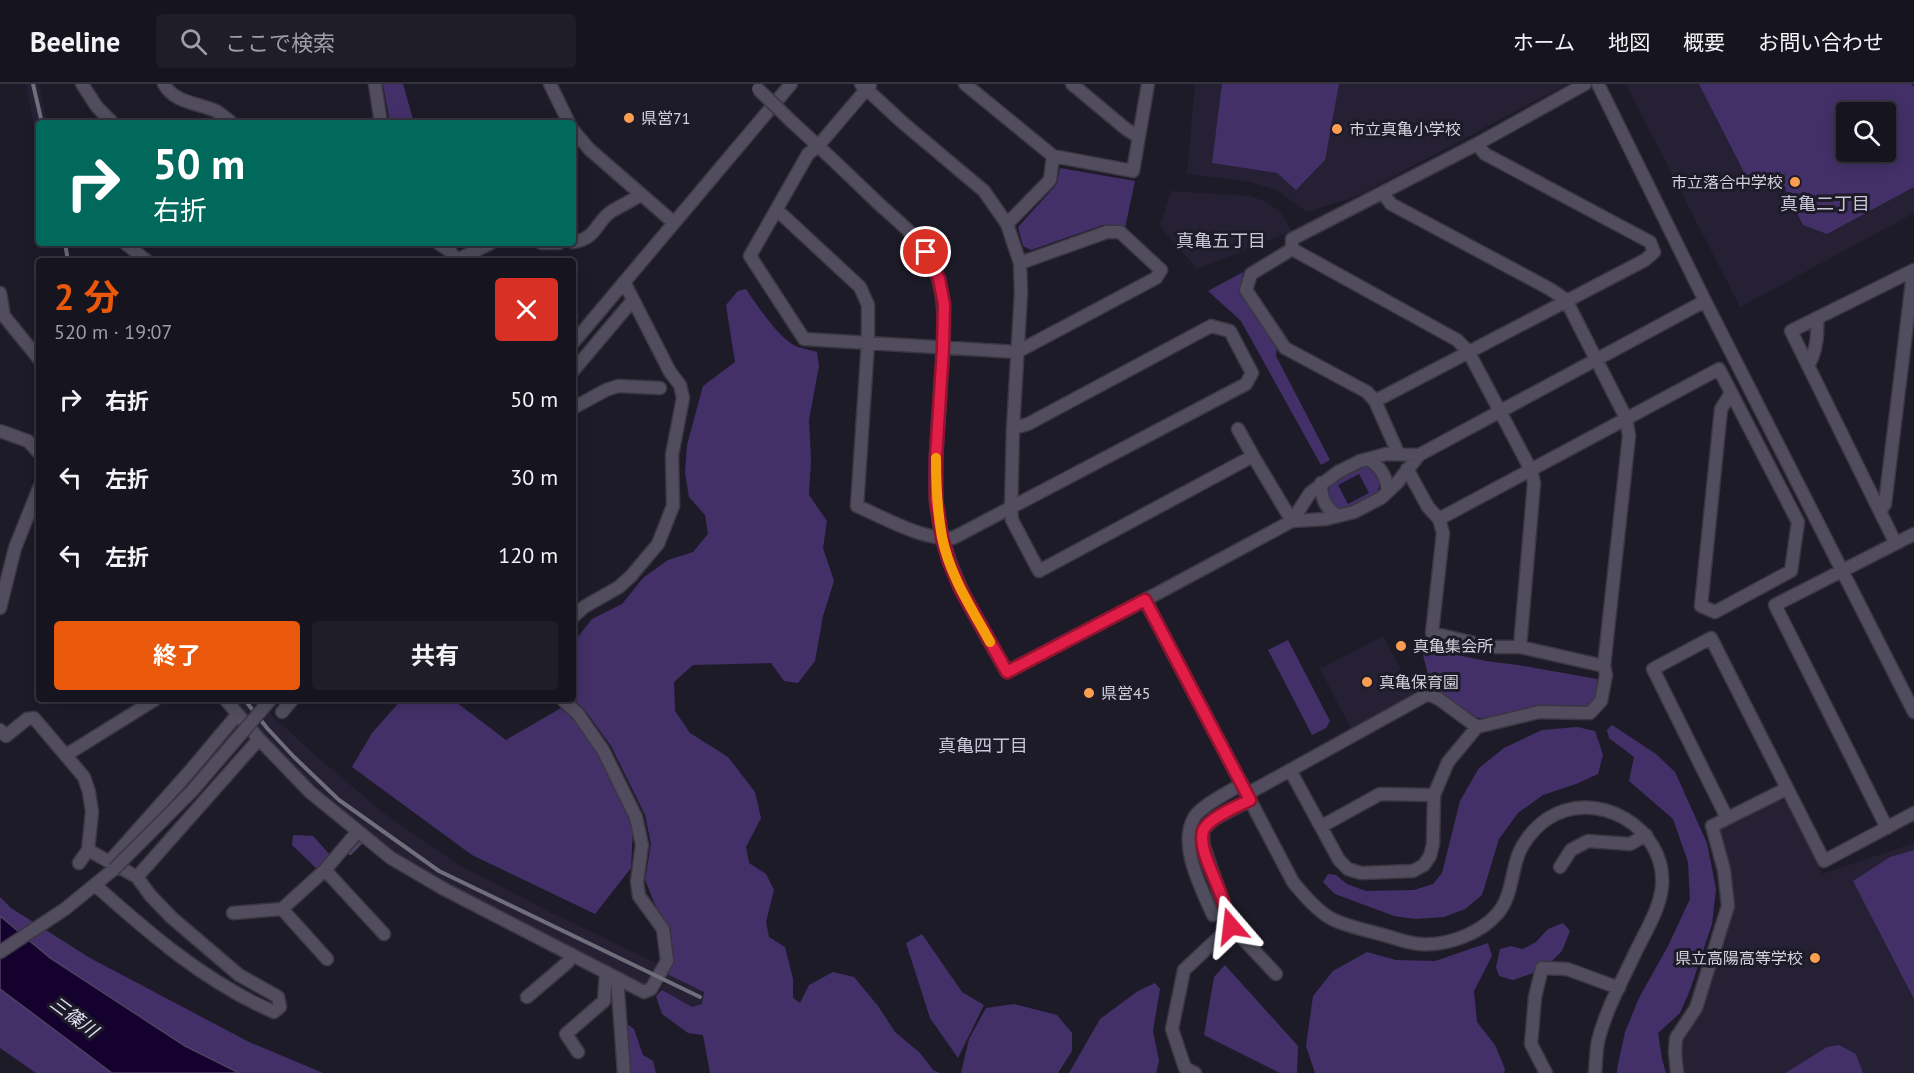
<!DOCTYPE html>
<html lang="ja">
<head>
<meta charset="utf-8">
<style>
  body { margin:0; font-family:"PT Sans","Noto Sans JP",sans-serif; background:#1f1d28; color:#f1f3f6; height:100vh; display:flex; flex-direction:column; font-size:22px; white-space:nowrap }
  * { box-sizing:border-box; margin:0 }
  p { font-size:20px; color:#9e9ea4 }
  .icon { flex:none; width:33px; height:33px; fill:none; stroke:currentColor; stroke-width:2; stroke-linecap:round; stroke-linejoin:round }
  .map { position:relative; flex:1; overflow:hidden }
  .details { position:absolute; left:36px; top:174px; width:540px; height:444px; display:flex; flex-direction:column; background:#16141f; border-radius:6px; box-shadow:0 3px 15px #0003,0 0 0 2px #35333d }
  .details>* { flex:none }
  .banner { position:absolute; left:36px; top:36px; width:540px; height:126px; border-radius:6px; box-shadow:0 3px 15px #0003,0 0 0 2px #35333d; background:#00695c; color:#fff; overflow:hidden }
  .buttons { position:absolute; left:1836px; top:18px; display:grid; gap:12px }
  .buttons a { display:grid; place-items:center; width:60px; height:60px; border-radius:6px; background:#16141f; box-shadow:0 3px 15px #0003,0 0 0 2px #35333d; font-size:30px }
  .pin { position:absolute; display:grid; place-items:center; width:51px; height:51px; color:#fff; margin:-26px; border:3px solid #fff; border-radius:50%; box-shadow:0 2px 6px #0007 }
  .me { position:absolute; width:66px; margin:-33px; rotate:343deg; stroke-linejoin:round; filter:drop-shadow(0 0 4px #0008) }
  .turn { display:flex; align-items:center; gap:21px; height:126px; padding:0 18px; font-size:27px }
  .turn .icon { width:78px; height:78px; stroke-width:2.5 }
  .turn b { display:block; font-size:42px; line-height:51px }
  .round { display:grid; place-items:center; flex:none; width:63px; height:63px; border-radius:6px; background:#1f1d28 }
  .head { display:flex; align-items:center; justify-content:space-between; height:102px; padding:0 18px }
  h1 { font-size:36px; font-weight:700; line-height:45px; color:#ea580c }
  .cta { display:flex; gap:12px; margin-top:auto; padding:12px 18px }
  .cta a { flex:1; height:69px; border-radius:6px; background:#ea580c; color:#fff; font-size:24px; font-weight:700; line-height:69px; text-align:center }
  .cta a+a { background:#1f1d28; color:#f1f3f6 }
  ul { padding:0; list-style:none }
  li { display:flex; align-items:center; gap:18px; height:78px; padding:0 18px }
  li div { flex:1 }
  li b { display:block; font-size:22px }
  li em { font-style:normal }
  header { display:flex; align-items:center; gap:36px; box-sizing:border-box; height:84px; padding:0 30px; background:#16141f; border-bottom:2px solid #35333d }
  header strong { font-size:28px }
  nav { display:flex; gap:33px; margin-inline-start:auto; font-size:21px }
  .search { width:420px; height:54px; background:#1f1d28; display:flex; align-items:center; gap:15px; box-sizing:border-box; padding:0 21px; border-radius:6px; color:#9e9ea4; font-size:22px }
  .map>svg:first-child { display:block }
  .built { fill:#252034; fill-rule:evenodd }
  .green { fill:#433068; fill-rule:evenodd }
  .water { fill:#14012d; stroke:#4e4062; stroke-width:1.5 }
  .lines { fill:none; stroke-linecap:round; stroke-linejoin:round }
  .stream { stroke:#4e4062; stroke-width:4 }
  .minor-casing { stroke:#3a3642; stroke-width:15 }
  .minor { stroke:#514d5e; stroke-width:12 }
  .rail { stroke:#706e7a; stroke-width:4 }
  .minor-bridge-casing { stroke:#3a3642; stroke-width:15; stroke-linecap:butt }
  .minor-bridge { stroke:#514d5e; stroke-width:12 }
  .route-casing { stroke:#92132f; stroke-width:15 }
  .route { stroke:#e11d48; stroke-width:10 }
  .slow { stroke:#f59e0b; stroke-width:10 }
  .poi-dot { fill:#fb9e51; stroke:#1e1b29; stroke-width:2 }
  .labels { text-anchor:middle; stroke-width:6; stroke-linejoin:round; paint-order:stroke }
  .poi-label { font-size:16px; fill:#d4d2dc; stroke:#1e1b29; text-anchor:start }
  .neighbourhood-label { font-size:18px; fill:#cac6d9; stroke:#1e1b29 }
  .water-label { font-size:18px; font-style:italic; fill:#e5e0f4; stroke:#1e1b29 }
</style>
</head>
<body>
<header>
<strong>Beeline</strong>
<div class="search"><svg class="icon" aria-label="search" viewBox="0 0 24 24"><circle cx="10" cy="10" r="6"/><path d="M15 15l6 6"/></svg>ここで検索</div>
<nav><a>ホーム</a><a>地図</a><a>概要</a><a>お問い合わせ</a></nav>
</header>
<div class="map">
<svg width="1914" height="989" viewBox="0 0 1914 989">
  <rect width="100%" height="100%" fill="#1e1b29"/>
  <!-- built -->
  <path class="built" d="M26,0H39L47,39H39V68Z
    M1195,0H1567L1355,113L1306,128L1279,107L1251,98L1187,90Z
    M1626,0H1914V129L1740,223ZM1846,28H1886V68H1846Z
    M1171,107L1250,112L1267,118L1281,129L1292,147L1197,185L1160,142Z
    M1383,552L1415,611L1351,645L1320,585Z
    M232,615H257L276,635L317,673L385,730L457,780L552,829L656,879L644,903L468,812L417,783L359,741L292,681Z
    M1778,716L1789,718L1822,790L1914,759V989H1863L1856,970L1827,963L1784,989H1682L1680,958L1701,926L1729,793L1720,746Z
    M667,890L704,908L702,921L692,923L662,906Z"/>
  <!-- green -->
  <path class="green" d="M383,0H403L414,39H390Z
    M1222,0H1339L1325,76L1296,106L1277,89L1212,79Z
    M1699,0H1911L1914,3V103L1827,150L1803,141L1777,89L1751,102ZM1846,28H1886V68H1846Z
    M1060,84L1135,97L1125,144L1103,141L1031,166L1023,162L1018,143L1057,100Z
    M1243,188L1241,207L1277,263L1276,272L1330,376L1321,381L1241,237L1208,207Z
    M746,205C757,221 780,257 798,263C804,265 811,266 817,268L819,282L809,336L811,376L809,411L827,437L823,464L834,497L823,532L815,577L798,599L784,597L771,579L693,581L674,598L675,627L690,649L728,673L755,708L761,734L746,763L749,779L766,790L774,806L766,838L769,853L785,863L793,895V914L800,919L809,901L833,888L854,893L878,922L895,948L920,969L933,986L940,989H710L703,951L688,949L662,930L656,912L662,906L692,923L702,920L704,908L667,890L672,877L671,845L656,823L645,796L651,760L645,731L611,662L587,629L573,614V559L592,535L622,520L643,494L668,476L693,468L708,450L705,431L689,413L685,389L687,361L703,302L735,278L726,221L738,207Z
    M1365,382L1372,384L1380,395C1380,418 1360,420 1343,427C1335,424 1332,422 1329,414C1324,396 1350,383 1365,382ZM1359,390L1369,409L1348,420L1338,401Z
    M1288,556L1330,637L1326,644L1312,651L1268,566Z
    M1429,565L1486,577L1518,581L1597,595V615L1588,625L1496,635H1484L1475,633L1434,604L1430,598L1423,571Z
    M402,615H452L506,656L561,624L584,646L603,676L633,744L631,784L595,830L472,771L352,683L372,649Z
    M1612,641L1656,670L1675,688L1707,759L1716,805L1712,840L1690,906L1680,929L1658,949L1662,975L1666,989H1617V985L1625,948L1639,914L1668,862L1690,815L1688,778L1673,735L1629,697L1634,673L1609,654L1607,646Z
    M1577,643L1595,647L1603,671L1598,690L1576,700L1543,711L1518,729L1499,755L1482,811L1465,825L1444,833L1415,835L1394,832L1335,810L1323,798L1328,790L1336,791L1347,800L1366,807L1414,806L1433,800L1442,789L1460,717L1479,684L1504,664L1542,646Z
    M293,751L313,752L331,772L317,785L292,761Z
    M1914,766V915L1853,797L1890,773Z
    M0,813L11,824L90,874L249,958L323,989H239L185,962L50,874L0,832Z
    M1563,839L1570,847L1562,867L1552,877L1539,881L1533,889L1513,896L1499,892L1496,883L1500,865L1511,862L1522,865L1527,863L1536,858L1548,845Z
    M922,850L962,908L984,921L958,974L930,934L906,859Z
    M1488,859L1492,872L1474,907L1477,938L1495,961L1505,985L1504,989H1315L1306,962L1313,912L1333,887L1367,868L1396,876L1435,877Z
    M1225,881L1298,962L1297,989H1280L1204,951L1214,893Z
    M1155,899L1160,905L1153,947L1159,977L1156,989H1069L1100,935L1138,907Z
    M0,905L112,989H36L0,964Z
    M1014,920L1057,931L1072,949V967L1058,989H961L969,955L986,924Z
    M629,941L634,945L643,971L653,977L656,989H628L624,946Z
    M1839,961L1856,970L1863,989H1785L1827,963Z"/>
  <!-- water -->
  <path class="water" d="M0,832L50,874L185,962L239,989H112L0,905Z"/>
  <g class="lines">
    <!-- stream -->
    <path class="stream" d="M350,769L361,758H364
      M612,902V916"/>
    <!-- minor casing -->
    <g class="minor-casing">
      <path id="minor" d="M82,0L97,23L113,39
        M164,0C174,19 198,19 216,27C221,30 227,35 232,39
        M375,0L381,39
        M550,0L569,39
        M861,0L902,38L984,107L1007,140L1020,179L1021,209L1013,344L1011,425L1012,436L1039,487L1253,372L1292,437
        M965,0L1053,72L1133,87L1148,0
        M1072,0L1126,45L1139,53
        M1598,0L1705,217L1914,628
        M870,1L818,62L808,70L750,172L804,255L1017,268L1156,194L1161,186L1120,148H1107L1020,179
        M792,38C822,65 850,92 878,119C894,134 914,149 926,168C950,205 944,254 941,296C939,335 934,375 936,414C940,478 976,534 1007,588L1145,516L1292,437L1326,435L1354,428L1381,414L1397,399L1419,371L1705,217
        M573,46L589,65L673,138
        M777,126L860,203L868,221V258L857,422C885,434 922,456 953,454L1246,300L1252,289L1230,247L1211,242L1028,340L1013,344
        M1007,140L1050,96L1053,72
        M573,158C597,155 596,137 612,127C622,121 632,117 641,110
        M125,159L147,177
        M438,159L450,167L456,176
        M541,159H559
        M1292,165L1457,256L1468,267L1531,386L1534,399L1520,563
        M455,177L491,159
        M0,209L4,232L39,275
        M573,259L791,0
        M1808,282C1816,269 1818,250 1817,235
        M573,287L633,216
        M1375,317L1645,176L1654,168L1650,158L1485,70L1477,60
        M573,324L606,306L618,302L660,304
        M1238,345L1253,372
        M0,347L28,357L39,369
        M1398,369L1375,317L1367,308L1285,264L1246,206L1251,190L1292,165V155L1477,60L1585,0
        M1368,375C1381,383 1386,392 1388,407
        M1407,385L1428,423L1439,435L1443,449L1432,549L1491,563H1520L1604,582
        M1321,399C1321,414 1325,424 1338,432
        M1881,426L1885,420L1912,198L1910,188
        M1439,435L1719,285L1798,438L1791,487L1715,528L1701,522L1721,325L1731,309
        M1292,437L1310,409L1338,388L1360,377L1386,370L1419,371
        M1895,458L1791,247L1914,186
        M1145,516L1293,798C1304,811 1317,827 1332,835C1346,842 1361,845 1376,849C1390,852 1405,859 1420,860C1447,862 1480,850 1498,829C1510,815 1511,795 1516,778C1520,761 1533,745 1547,735C1596,702 1667,744 1662,802C1660,824 1647,845 1637,865C1623,895 1606,925 1598,957C1596,968 1596,979 1595,989
        M0,524L15,464L39,404
        M573,533L584,523L619,503L631,492L658,460L673,422L672,371L683,314L680,301L670,288L624,198
        M225,615L259,655L310,708L391,774L444,805L644,908L651,905L667,877L663,845L639,812L637,798L642,761L636,733L603,666L578,630L562,615
        M282,628L293,615
        M0,646L6,652L27,635L34,634L84,693L89,708L92,728L88,766L79,779
        M66,671L156,615
        M1290,686L1339,776L1348,785L1361,789L1413,787L1424,781L1430,772L1433,760L1434,711L1448,678L1477,643
        M1247,710L1428,610L1439,615L1477,643L1539,628L1590,629L1601,617L1606,591L1604,582L1629,352L1626,334L1566,216L1550,205L1391,120L1383,109
        M1250,716L1214,735L1203,746V760L1231,842L1276,890
        M1727,734L1653,585L1711,554L1824,777L1914,729
        M1322,742L1380,710L1434,711
        M1887,744L1775,521L1914,450
        M88,766L137,793L150,811L171,833L239,891L278,913L280,923L274,928C205,898 150,850 95,801
        M110,777L190,687L237,631
        M1560,783L1571,766L1588,757L1630,760L1646,751
        M325,786L384,850
        M137,793L259,655
        M233,829L282,825
        M1213,831C1202,805 1177,760 1195,732C1204,720 1229,708 1242,700
        M0,868L65,825L114,785
        M327,875L282,825L325,786L358,747
        M617,894L624,989
        M527,913L568,878L571,870
        M578,968L566,950L604,917L606,888
        M1195,989L1185,984L1172,945L1184,886L1231,842
        M1546,989L1531,960L1535,913L1542,884L1567,885L1619,904
        M1677,989L1675,968L1676,954L1696,924L1728,822L1724,786L1712,742L1786,705"/>
    </g>
    <!-- minor -->
    <use href="#minor" class="minor"/>
    <!-- rail -->
    <path class="rail" d="M33,0L42,39
      M65,159L68,177
      M244,615L267,644L294,673L339,716L439,787L700,913"/>
    <!-- minor-bridge casing -->
    <g class="minor-bridge-casing">
      <path id="minor-bridge" d="M758,5L792,38
        M114,785L192,707L271,615"/>
    </g>
    <!-- minor-bridge -->
    <use href="#minor-bridge" class="minor-bridge"/>
  </g>
  <g class="lines">
    <!-- route casing -->
    <g class="route-casing">
      <path id="route" d="M926,168L939,195L944,220L943,264L936,373V415L942,454L949,478L961,506L1007,588L1145,516L1250,716C1238,722 1208,734 1203,747C1198,763 1214,791 1219,806C1224,818 1227,830 1231,842"/>
    </g>
    <!-- route -->
    <use href="#route" class="route"/>
    <!-- slow -->
    <path class="slow" d="M936,374C936,400 937,426 942,453C949,490 972,525 990,558"/>
  </g>
  <!-- markers -->
  <g class="poi-dot">
    <circle cx="629" cy="34" r="6"/>
    <circle cx="1337" cy="45" r="6"/>
    <circle cx="1795" cy="98" r="6"/>
    <circle cx="1401" cy="562" r="6"/>
    <circle cx="1367" cy="598" r="6"/>
    <circle cx="1089" cy="609" r="6"/>
    <circle cx="1815" cy="874" r="6"/>
  </g>
  <g class="labels">
    <!-- poi labels -->
    <g class="poi-label">
      <text x="641" y="40">県営71</text>
      <text x="1349" y="51">市立真亀小学校</text>
      <text x="1783" y="104" text-anchor="end">市立落合中学校</text>
      <text x="1413" y="568">真亀集会所</text>
      <text x="1379" y="604">真亀保育園</text>
      <text x="1101" y="615">県営45</text>
      <text x="1803" y="880" text-anchor="end">県立高陽高等学校</text>
    </g>
    <!-- neighbourhood labels -->
    <g class="neighbourhood-label">
      <text x="1825" y="126">真亀二丁目</text>
      <text x="1221" y="163">真亀五丁目</text>
      <text x="983" y="668">真亀四丁目</text>
    </g>
    <!-- water labels -->
    <g class="water-label">
      <text transform="translate(74 933) rotate(37)" y="6">三篠川</text>
    </g>
  </g>
</svg>
<div class="buttons">
<a><svg class="icon" aria-label="search" viewBox="0 0 24 24"><circle cx="10" cy="10" r="6"/><path d="M15 15l6 6"/></svg></a>
</div>
<div class="pin" style="left:926px;top:168px;background:#d93025"><svg class="icon" aria-label="arrive" viewBox="0 0 24 24"><path d="M6 21V4h12l-3 4 3 4H6"/></svg></div>
<svg class="me" style="left:1231px;top:842px" viewBox="-20 -20 40 40"><path d="M0-17L14 15 0 8-14 15z" fill="#e11d48" stroke="#fff" stroke-width="4"/></svg>
<div class="banner">
<div class="turn"><svg class="icon" aria-label="right" viewBox="0 0 24 24"><path d="M7 20v-9h11M14 6l5 5-5 5"/></svg><div><b>50 m</b>右折</div></div>
</div>
<section class="details">
<div class="head"><div><h1>2 分</h1><p>520 m · 19:07</p></div><a class="round" style="background:#d93025;color:#fff"><svg class="icon" aria-label="close" viewBox="0 0 24 24"><path d="M6 6l12 12M18 6L6 18"/></svg></a></div>
<ul>
<li><svg class="icon" aria-label="right" viewBox="0 0 24 24"><path d="M7 20v-9h11M14 6l5 5-5 5"/></svg><div><b>右折</b></div><em>50 m</em></li>
<li><svg class="icon" aria-label="left" viewBox="0 0 24 24"><path d="M17 20v-9H6M10 6l-5 5 5 5"/></svg><div><b>左折</b></div><em>30 m</em></li>
<li><svg class="icon" aria-label="left" viewBox="0 0 24 24"><path d="M17 20v-9H6M10 6l-5 5 5 5"/></svg><div><b>左折</b></div><em>120 m</em></li>
</ul>
<div class="cta"><a>終了</a><a>共有</a></div>
</section>
</div>
</body>
</html>
